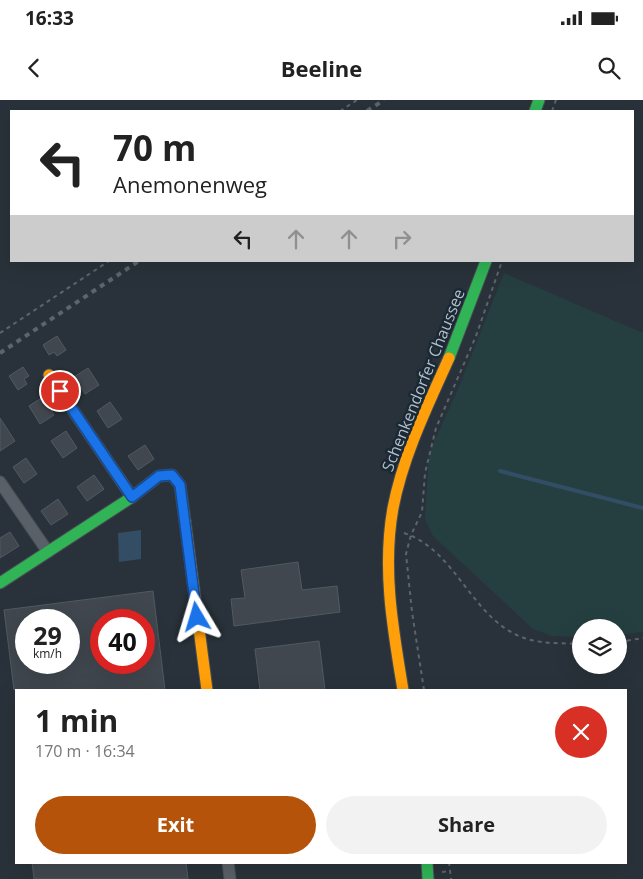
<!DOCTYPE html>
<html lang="en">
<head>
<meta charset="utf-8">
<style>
  body { margin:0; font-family:"Open Sans",sans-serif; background:#f2f2f2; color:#222; height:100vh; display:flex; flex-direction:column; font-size:19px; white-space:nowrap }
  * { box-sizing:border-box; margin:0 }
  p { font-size:16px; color:#767676 }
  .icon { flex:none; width:28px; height:28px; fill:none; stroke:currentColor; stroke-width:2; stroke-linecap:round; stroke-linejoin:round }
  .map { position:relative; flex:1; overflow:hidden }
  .details { position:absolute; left:15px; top:589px; width:612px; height:175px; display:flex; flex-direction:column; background:#fff; border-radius:0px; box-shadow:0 5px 20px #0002 }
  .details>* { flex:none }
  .guide { position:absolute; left:10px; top:10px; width:624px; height:152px; border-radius:0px; box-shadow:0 5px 20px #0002; background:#fff; color:#222; overflow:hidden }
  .fabs { position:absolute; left:572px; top:519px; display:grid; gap:10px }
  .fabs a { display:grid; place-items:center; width:55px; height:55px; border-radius:50%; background:#fff; box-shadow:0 5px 20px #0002; font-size:25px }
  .speed { position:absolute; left:15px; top:509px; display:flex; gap:10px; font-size:25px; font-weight:700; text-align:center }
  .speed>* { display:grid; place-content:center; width:65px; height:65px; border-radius:50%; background:#fff; box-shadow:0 5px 20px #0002; line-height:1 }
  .speed small { font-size:12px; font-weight:400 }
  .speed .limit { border:8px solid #d22; background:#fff; color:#111 }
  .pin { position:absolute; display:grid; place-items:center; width:42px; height:42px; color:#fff; margin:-21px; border:2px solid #fff; border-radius:50%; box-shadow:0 1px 5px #0007 }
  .me { position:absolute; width:55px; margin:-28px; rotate:353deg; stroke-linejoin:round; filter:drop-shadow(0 0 4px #0008) }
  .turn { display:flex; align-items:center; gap:18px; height:105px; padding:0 20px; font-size:22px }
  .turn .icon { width:65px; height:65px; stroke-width:2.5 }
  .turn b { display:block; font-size:35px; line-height:42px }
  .lanes { display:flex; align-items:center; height:48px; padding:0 20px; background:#0003; justify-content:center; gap:25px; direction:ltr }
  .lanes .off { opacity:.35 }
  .round { display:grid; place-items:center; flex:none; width:52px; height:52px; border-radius:26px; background:#f2f2f2 }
  .overview { display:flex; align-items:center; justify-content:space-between; height:85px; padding:0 20px }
  h1 { font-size:30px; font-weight:700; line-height:38px }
  .cta { display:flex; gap:10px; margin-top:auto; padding:10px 20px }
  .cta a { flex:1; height:58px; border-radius:30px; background:#b45309; color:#fff; font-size:20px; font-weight:700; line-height:58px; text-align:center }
  .cta a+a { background:#f2f2f2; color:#222 }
  .status { display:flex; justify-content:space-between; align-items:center; height:35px; padding:0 25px; background:#fff; direction:ltr }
  .status svg { height:14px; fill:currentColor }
  header { display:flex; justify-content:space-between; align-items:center; height:65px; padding:0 20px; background:#fff; font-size:22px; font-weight:700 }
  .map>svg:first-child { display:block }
  .green { fill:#253f41 }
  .water { fill:#334d65 }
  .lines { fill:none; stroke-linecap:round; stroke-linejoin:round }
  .stream { stroke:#334d65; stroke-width:4 }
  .building { fill:#40474e; stroke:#515a61; fill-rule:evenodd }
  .street-casing { stroke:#474e54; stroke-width:13 }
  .fast-casing { stroke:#474e54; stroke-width:13 }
  .slow-casing { stroke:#474e54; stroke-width:13 }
  .path { stroke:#5d646a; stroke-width:2; stroke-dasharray:4 4; stroke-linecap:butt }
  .street { stroke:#5a6067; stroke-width:11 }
  .fast { stroke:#30b455; stroke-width:11 }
  .slow { stroke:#ff9f0a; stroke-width:11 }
  .rail { stroke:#5d646b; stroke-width:4; stroke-dasharray:5 5; stroke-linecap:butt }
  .route-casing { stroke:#114b97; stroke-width:12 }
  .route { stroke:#1a73e8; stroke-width:9 }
  .labels { text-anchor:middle; stroke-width:5; stroke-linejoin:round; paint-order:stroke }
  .street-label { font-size:16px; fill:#b3bfcb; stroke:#1b2935 }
</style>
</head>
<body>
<div class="status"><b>16:33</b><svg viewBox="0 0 49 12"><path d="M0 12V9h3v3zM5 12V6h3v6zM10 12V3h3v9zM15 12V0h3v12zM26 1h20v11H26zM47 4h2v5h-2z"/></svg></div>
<header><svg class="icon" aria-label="back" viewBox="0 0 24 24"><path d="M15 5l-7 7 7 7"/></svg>Beeline<svg class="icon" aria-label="search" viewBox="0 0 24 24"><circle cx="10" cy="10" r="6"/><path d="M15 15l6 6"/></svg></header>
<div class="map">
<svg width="643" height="779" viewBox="0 0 643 779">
  <rect width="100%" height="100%" fill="#29323a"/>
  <!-- green -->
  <path class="green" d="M504,173L643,233V532L619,535V528H581V537L552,536L533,529L433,436L425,419L429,353L459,287Z"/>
  <!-- water -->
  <path class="water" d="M141,430V459L119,462L118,433Z"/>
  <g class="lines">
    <!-- stream -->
    <path class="stream" d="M500,371L643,408"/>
  </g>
  <!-- building -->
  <path class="building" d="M57,236L66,250L57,256L54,252L49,255L43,245Z
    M23,267L29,276L24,279L27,284L18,290L9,276Z
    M88,268L99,285L85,294L74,277Z
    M43,297L54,315L40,324L29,306Z
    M110,302L122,319L108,328L97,311Z
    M0,318L15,341L0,351Z
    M66,331L77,348L63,358L51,341Z
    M145,345L154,359L138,370L128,356Z
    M26,358L37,374L24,383L13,367Z
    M94,375L104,389L87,401L77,387Z
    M58,399L68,414L51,425L41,411Z
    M10,432L19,446L0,458V438Z
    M298,462L302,490L337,486L340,512L234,526L231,499L245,498L241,470Z
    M153,491L165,590H14L4,510ZM26,520H69V562H26ZM101,520H144V562H101Z
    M319,541L325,590H260L255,549Z
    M32,762H186L188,779H34Z"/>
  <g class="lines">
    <!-- street casing -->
    <g class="street-casing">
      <path id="street" d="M0,382L48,452
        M228,762L230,779"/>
    </g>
    <!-- fast casing -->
    <g class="fast-casing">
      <path id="fast" d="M535,11L539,0
        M449,258L486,161
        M0,483L132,397L159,376L172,375L180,385L185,421
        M427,762L428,779"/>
    </g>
    <!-- slow casing -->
    <g class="slow-casing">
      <path id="slow" d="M49,275L132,397
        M185,421L207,590
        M403,590C393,530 382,469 393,408C403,356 427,307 449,258"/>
    </g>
    <!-- path -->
    <path class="path" d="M340,11L357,0
      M552,11L556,0
      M0,233L109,161
      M404,433C459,451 473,526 531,540C547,544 565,543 581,544
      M619,542L643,538
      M424,590L412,512L406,454L411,435L422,412L425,373L436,328L476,236L502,161
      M449,762L451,779
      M442,772L450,771"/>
    <!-- street -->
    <use href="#street" class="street"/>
    <!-- fast -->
    <use href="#fast" class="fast"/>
    <!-- slow -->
    <use href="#slow" class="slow"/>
    <!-- rail -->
    <path class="rail" d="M367,11L384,0
      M0,253L139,161"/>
  </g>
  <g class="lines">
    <!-- route casing -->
    <g class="route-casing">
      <path id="route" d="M60,291L132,397L159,376L172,375L180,385L197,517"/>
    </g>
    <!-- route -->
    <use href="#route" class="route"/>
  </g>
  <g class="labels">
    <!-- street labels -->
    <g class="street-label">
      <text transform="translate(423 280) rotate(-68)" y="6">Schenkendorfer Chaussee</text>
    </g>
  </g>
</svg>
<div class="fabs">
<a><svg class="icon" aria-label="layers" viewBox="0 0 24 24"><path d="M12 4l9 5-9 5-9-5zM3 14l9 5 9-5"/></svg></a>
</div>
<div class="speed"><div>29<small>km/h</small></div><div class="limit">40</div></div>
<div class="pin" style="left:60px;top:291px;background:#d93025"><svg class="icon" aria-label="arrive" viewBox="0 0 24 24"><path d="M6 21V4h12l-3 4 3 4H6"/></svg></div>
<svg class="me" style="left:197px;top:517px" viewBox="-20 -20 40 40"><path d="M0-17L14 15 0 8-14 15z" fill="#1a73e8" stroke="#fff" stroke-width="4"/></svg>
<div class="guide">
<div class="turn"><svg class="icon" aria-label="left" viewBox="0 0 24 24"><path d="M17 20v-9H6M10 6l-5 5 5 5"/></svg><div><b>70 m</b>Anemonenweg</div></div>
<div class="lanes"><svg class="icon" aria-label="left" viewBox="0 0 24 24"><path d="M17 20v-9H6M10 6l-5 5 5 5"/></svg><svg class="icon off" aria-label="ahead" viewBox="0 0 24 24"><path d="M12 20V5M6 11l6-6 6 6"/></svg><svg class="icon off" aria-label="ahead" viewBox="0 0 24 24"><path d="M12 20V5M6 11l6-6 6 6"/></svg><svg class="icon off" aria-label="right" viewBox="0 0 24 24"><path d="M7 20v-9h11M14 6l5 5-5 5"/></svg></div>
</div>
<section class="details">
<div class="overview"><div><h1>1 min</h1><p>170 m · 16:34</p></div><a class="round" style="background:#d93025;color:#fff"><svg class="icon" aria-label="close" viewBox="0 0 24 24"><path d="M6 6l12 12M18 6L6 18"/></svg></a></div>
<div class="cta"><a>Exit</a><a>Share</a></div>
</section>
</div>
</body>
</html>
